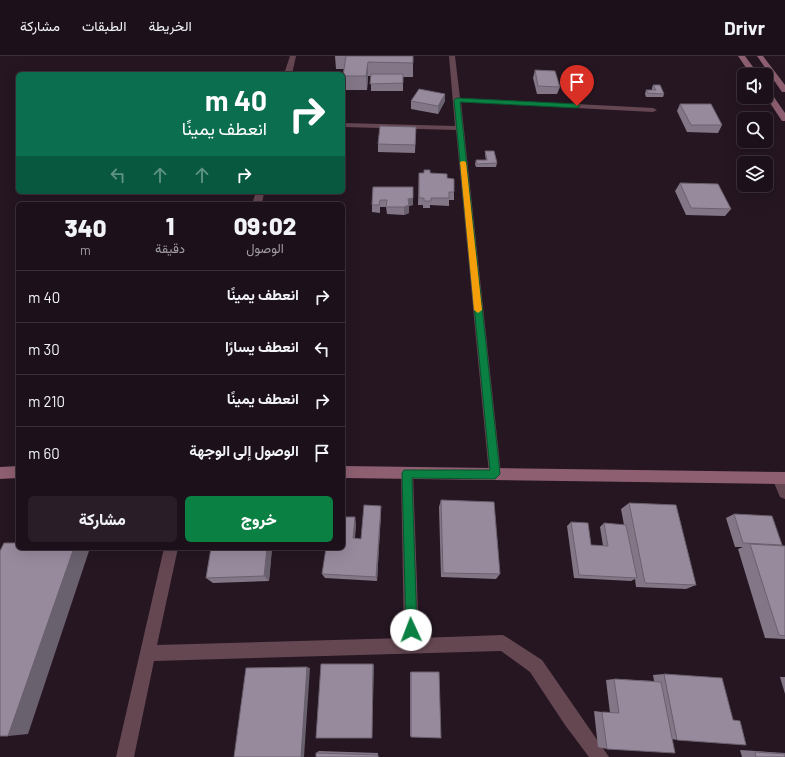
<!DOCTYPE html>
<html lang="ar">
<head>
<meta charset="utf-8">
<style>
  body { margin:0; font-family:Barlow,Vazirmatn,sans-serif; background:#291e27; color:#f1f3f6; direction:rtl; height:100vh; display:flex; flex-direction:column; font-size:15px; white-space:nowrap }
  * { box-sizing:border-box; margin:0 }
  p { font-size:13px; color:#a09da2 }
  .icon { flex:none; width:22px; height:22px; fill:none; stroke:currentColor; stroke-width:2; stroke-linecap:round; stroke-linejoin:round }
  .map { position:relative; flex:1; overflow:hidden; direction:ltr }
  .panel { position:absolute; left:16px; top:146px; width:329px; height:348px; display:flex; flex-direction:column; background:#1c101a; border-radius:6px; box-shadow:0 4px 16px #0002,0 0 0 1px #3a3039; direction:rtl }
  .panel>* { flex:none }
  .hud { position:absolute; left:16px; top:16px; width:329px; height:122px; border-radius:6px; box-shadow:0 4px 16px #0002,0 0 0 1px #3a3039; direction:rtl; background:#0b6e4f; color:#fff; overflow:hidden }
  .fabs { position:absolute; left:737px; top:12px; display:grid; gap:8px }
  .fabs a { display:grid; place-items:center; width:36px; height:36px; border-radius:6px; background:#1c101a; box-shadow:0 4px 16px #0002,0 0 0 1px #3a3039; font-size:20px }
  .pin { position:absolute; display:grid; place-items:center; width:34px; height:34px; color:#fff; margin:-41px -17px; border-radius:50% 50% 50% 0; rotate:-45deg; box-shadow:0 0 4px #0007 }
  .pin .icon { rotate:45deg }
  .me { position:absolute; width:44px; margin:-22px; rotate:358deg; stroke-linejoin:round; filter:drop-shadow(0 0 3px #0008) }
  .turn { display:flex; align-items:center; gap:14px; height:84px; padding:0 12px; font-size:18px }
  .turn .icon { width:52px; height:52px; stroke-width:2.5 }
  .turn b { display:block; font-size:28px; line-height:34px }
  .lanes { display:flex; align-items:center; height:38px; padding:0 12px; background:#0003; justify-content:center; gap:20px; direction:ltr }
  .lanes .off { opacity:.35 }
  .eta { display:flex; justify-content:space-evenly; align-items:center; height:68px; text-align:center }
  .eta b { font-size:24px; font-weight:800; line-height:28px }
  .primary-button { display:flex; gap:8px; margin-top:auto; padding:8px 12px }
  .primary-button a { flex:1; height:46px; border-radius:6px; background:#0b8043; color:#fff; font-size:16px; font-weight:800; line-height:46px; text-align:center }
  .primary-button a+a { background:#291e27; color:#f1f3f6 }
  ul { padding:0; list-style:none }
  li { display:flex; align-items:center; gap:12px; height:52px; padding:0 12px; border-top:1px solid #3a3039 }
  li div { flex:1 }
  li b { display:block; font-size:15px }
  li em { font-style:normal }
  header { display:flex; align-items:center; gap:24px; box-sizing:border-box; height:56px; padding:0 20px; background:#1c101a; border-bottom:1px solid #3a3039 }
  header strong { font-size:19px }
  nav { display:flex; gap:22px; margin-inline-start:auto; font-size:14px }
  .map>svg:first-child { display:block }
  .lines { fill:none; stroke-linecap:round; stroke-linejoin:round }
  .street { fill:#654752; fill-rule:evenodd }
  .secondary { fill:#8e5f70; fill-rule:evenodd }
  .wall { fill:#837787 }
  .shaded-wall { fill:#6a616e }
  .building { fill:#988a9d; stroke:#6a616e }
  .route { fill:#0b8043; stroke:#07532c }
  .slow { fill:#f59e0b }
</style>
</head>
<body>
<header>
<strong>Drivr</strong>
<nav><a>الخريطة</a><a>الطبقات</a><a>مشاركة</a></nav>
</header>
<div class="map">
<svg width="785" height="701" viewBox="0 0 785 701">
  <rect width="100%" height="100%" fill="#251622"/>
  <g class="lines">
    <!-- street -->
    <path class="street" d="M290,0H296L292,18H284Z
      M449,0H455L460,42L653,52L657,54L653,56L461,46L501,418L500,422L495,424L490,422L489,418L456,74L343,71V67L455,70Z
      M256,136H264L262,148H252Z
      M407,411L412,413L413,417L419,582L503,579L508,582L542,604L609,701H589L565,669L530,616L501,595L154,605L134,701H116L164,492H178L157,589L404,582L401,417L402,413Z
      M779,416L784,418L785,421V443L780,441L772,422L774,418Z"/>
    <!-- secondary -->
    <path class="secondary" d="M738,0H745L759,19H751Z
      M757,0H763L785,29V36H782Z
      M766,34H769L785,57V65H782L766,41Z
      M18,410V422L0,423V411Z
      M343,410L785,416V428L343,422Z"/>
  </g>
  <!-- wall -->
  <path class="wall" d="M335,0H413V21H403V35H371V20H368L367,34H344L343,20L344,13H336Z
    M535,14L560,31L557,38H537L533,22Z
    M653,29L664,38L663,41H646L645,38L646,34H652V32Z
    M445,38V45L438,58L411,53V45Z
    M680,48L722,69L718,77L687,76L677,55Z
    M416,71L415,97L378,96V88Z
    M485,95L497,107L496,111H476L475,108L476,104H486L485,99Z
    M419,117H430L447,122L454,136V144H449V150L430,149V152H423V149H418Z
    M680,127L731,153L725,160L686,159L675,135Z
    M373,131L413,142V149L409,150V157L404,159L387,158L386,151H380V157L372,156V149Z
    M441,444L500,518L496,523L441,521L439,451Z
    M629,447L696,529L686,533L636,531L635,523L631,525L574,522L567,470L571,466L591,489L603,490L600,471L604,467L624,469L621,453Z
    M381,456L377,525L325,522L322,518L356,467L355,482L361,483Z
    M734,458L782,489L781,490H785V583L765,582L738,493L743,491H735L726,462Z
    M272,492L269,525L213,527L206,522Z
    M410,616H411V681L410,680Z
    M664,618L677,684L672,683L607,693L598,691L594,655L610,657L606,624L614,623L654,625L653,619Z
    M780,621H785V638Z
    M740,694L785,697V701H742Z
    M319,695L378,697V701H316V697Z"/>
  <!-- shaded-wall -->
  <path class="shaded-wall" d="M368,6V20L367,34L366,20Z
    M445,38V45L438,58V50Z
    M413,142V149L409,150V157L404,159V151L408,143Z
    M381,450V456L377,525L376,521Z
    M355,461L356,467L354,488L353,482Z
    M74,492H83L89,495L28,678L8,680Z
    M267,492H272L269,525L264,520Z
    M373,608L374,610L372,680V682Z
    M307,611L310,612L304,701H301Z"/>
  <!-- building -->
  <path class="building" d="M346,0H413V7L368,6L366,20H343Z
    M535,14L555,15L560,31L538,30Z
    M371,18H403V27L370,28Z
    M653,29H660L664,38L648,37L646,34H656Z
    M419,33L445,38L438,50L411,45Z
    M680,48H711L722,69H691Z
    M380,70L416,71L415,89L378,88Z
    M485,95H494L497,107L477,108L476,104H487Z
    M424,114H430V117L447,118V122L454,123V136H449V142H431V145H424V142H419V117H424Z
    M680,127L718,128L731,153L691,152Z
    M373,131H413V142L408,143L409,149L404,151H386L387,144H380L379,149H372Z
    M441,444L494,446L500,518L443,517Z
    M629,447L676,449L696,529L645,527Z
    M364,449L381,450L376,521L322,518L326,492H343V461H355L353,482L361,483Z
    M734,458L772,460L782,489L743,487Z
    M571,466L588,467L591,489L608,490L604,467L626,469L637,522L579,519Z
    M4,487H18V492H74L8,680H0V495Z
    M750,488L785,490V580L779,579Z
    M211,492H267L264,520L206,522Z
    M321,608H373L372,682H316Z
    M307,611L301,701H234L246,612Z
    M411,616H439L441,682L411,681Z
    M664,618L722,622L733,664L740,665L746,689L677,684Z
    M614,623L661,626L675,697L607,693L602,656L619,657Z
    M755,696L785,698V701H756Z
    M316,697L378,699V701H316Z"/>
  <!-- route -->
  <path class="route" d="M457,42L577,48L580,50L577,52L460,46L500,418L495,423L412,422L417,574L415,578L411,579L407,578L406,574L402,417L404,414H490L454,44Z"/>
  <!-- slow -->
  <path class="slow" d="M463,105L466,106L482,254L478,257L474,254L460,106Z"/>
</svg>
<div class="fabs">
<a><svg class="icon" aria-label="sound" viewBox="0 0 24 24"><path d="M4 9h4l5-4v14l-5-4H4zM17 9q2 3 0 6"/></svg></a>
<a><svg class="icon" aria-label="search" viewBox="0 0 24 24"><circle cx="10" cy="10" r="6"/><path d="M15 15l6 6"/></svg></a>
<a><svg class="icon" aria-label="layers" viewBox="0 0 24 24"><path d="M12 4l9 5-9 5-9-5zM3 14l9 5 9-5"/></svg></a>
</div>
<div class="pin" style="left:577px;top:50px;background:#d93025"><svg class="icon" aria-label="arrive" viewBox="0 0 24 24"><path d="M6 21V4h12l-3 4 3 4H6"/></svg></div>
<svg class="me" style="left:411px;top:574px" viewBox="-20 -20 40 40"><circle r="19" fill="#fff"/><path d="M0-13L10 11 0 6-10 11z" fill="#0b8043"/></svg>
<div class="hud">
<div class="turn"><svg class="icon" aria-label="right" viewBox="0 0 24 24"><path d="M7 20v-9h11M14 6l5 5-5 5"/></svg><div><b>40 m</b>انعطف يمينًا</div></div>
<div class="lanes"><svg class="icon off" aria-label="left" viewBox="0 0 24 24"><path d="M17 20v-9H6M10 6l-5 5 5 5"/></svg><svg class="icon off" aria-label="ahead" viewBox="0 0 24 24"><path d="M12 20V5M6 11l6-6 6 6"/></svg><svg class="icon off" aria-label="ahead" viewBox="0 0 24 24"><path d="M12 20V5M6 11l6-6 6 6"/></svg><svg class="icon" aria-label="right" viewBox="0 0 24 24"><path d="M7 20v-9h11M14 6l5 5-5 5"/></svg></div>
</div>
<section class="panel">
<div class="eta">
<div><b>09:02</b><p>الوصول</p></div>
<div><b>1</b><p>دقيقة</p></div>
<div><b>340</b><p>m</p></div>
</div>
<ul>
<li><svg class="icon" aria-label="right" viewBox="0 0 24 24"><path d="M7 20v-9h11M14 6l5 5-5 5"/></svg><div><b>انعطف يمينًا</b></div><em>40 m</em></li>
<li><svg class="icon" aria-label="left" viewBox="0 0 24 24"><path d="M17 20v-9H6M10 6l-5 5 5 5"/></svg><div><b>انعطف يسارًا</b></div><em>30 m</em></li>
<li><svg class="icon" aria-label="right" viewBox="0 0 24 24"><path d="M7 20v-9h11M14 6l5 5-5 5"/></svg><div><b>انعطف يمينًا</b></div><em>210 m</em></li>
<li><svg class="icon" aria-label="arrive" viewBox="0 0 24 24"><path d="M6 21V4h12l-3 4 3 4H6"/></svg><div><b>الوصول إلى الوجهة</b></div><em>60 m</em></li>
</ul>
<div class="primary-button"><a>خروج</a><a>مشاركة</a></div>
</section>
</div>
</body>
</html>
